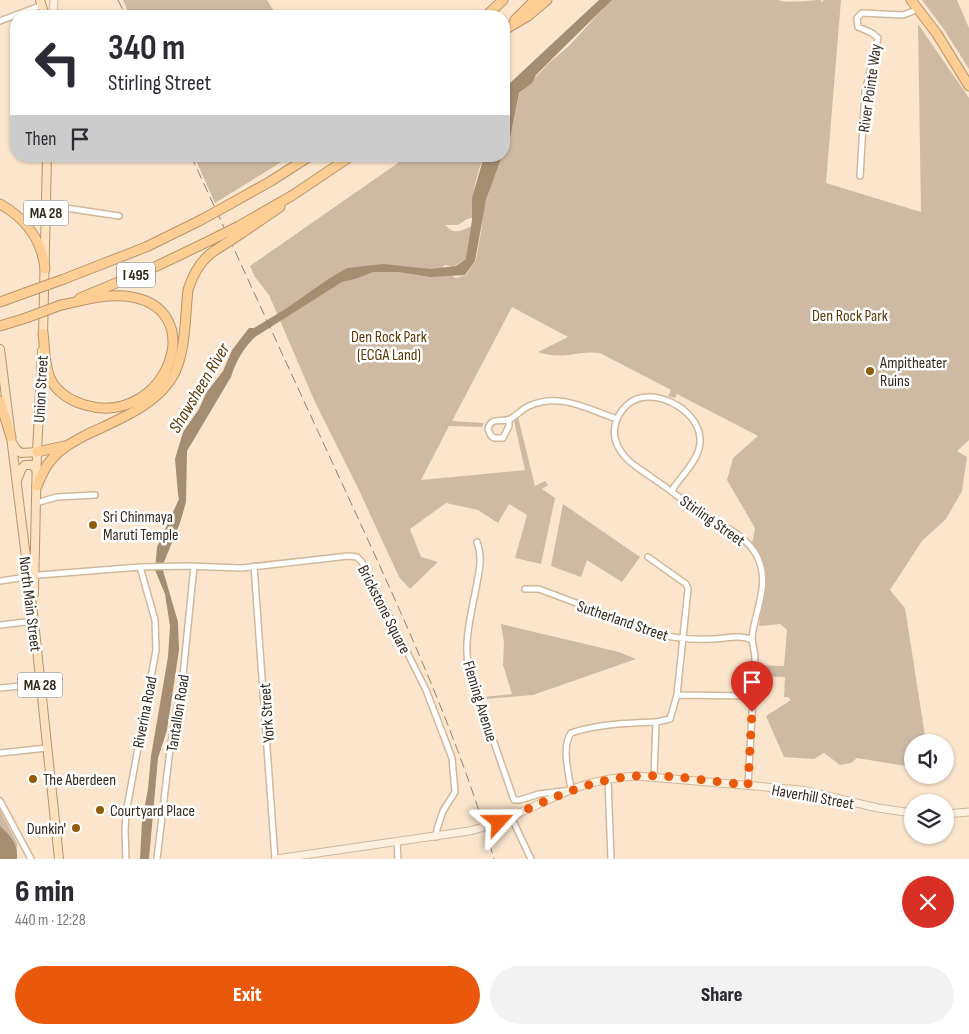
<!DOCTYPE html>
<html lang="en">
<head>
<meta charset="utf-8">
<style>
  body { margin:0; font-family:"Sofia Sans Condensed",sans-serif; background:#f2f2f3; color:#2b2b33; height:100vh; display:flex; flex-direction:column; font-size:19px; white-space:nowrap }
  * { box-sizing:border-box; margin:0 }
  p { font-size:16px; color:#7c7c81 }
  .icon { flex:none; width:28px; height:28px; fill:none; stroke:currentColor; stroke-width:2; stroke-linecap:round; stroke-linejoin:round }
  .map { position:relative; height:859px; overflow:hidden }
  .panel { display:flex; flex-direction:column; background:#fff; flex:1 }
  .panel>* { flex:none }
  .banner { position:absolute; left:10px; top:10px; width:500px; height:152px; border-radius:20px; box-shadow:0 1px 4px #0004; background:#fff; color:#2b2b33; overflow:hidden }
  .tools { position:absolute; left:904px; top:734px; display:grid; gap:10px }
  .tools a { display:grid; place-items:center; width:50px; height:50px; border-radius:50%; background:#fff; box-shadow:0 1px 4px #0004; font-size:25px }
  .pin { position:absolute; display:grid; place-items:center; width:42px; height:42px; color:#fff; margin:-51px -21px; border-radius:50% 50% 50% 0; rotate:-45deg; box-shadow:0 0 5px #0007 }
  .pin .icon { rotate:45deg }
  .me { position:absolute; width:55px; margin:-28px; rotate:66deg; stroke-linejoin:round; filter:drop-shadow(0 0 4px #0008) }
  .turn { display:flex; align-items:center; gap:18px; height:105px; padding:0 15px; font-size:22px }
  .turn .icon { width:65px; height:65px; stroke-width:2.5 }
  .turn b { display:block; font-size:35px; line-height:42px }
  .then { display:flex; align-items:center; height:48px; padding:0 15px; background:#0003; gap:10px; font-size:19px }
  .round { display:grid; place-items:center; flex:none; width:52px; height:52px; border-radius:26px; background:#f2f2f3 }
  .summary { display:flex; align-items:center; justify-content:space-between; height:85px; padding:0 15px }
  h1 { font-size:30px; font-weight:800; line-height:38px }
  .button { display:flex; gap:10px; margin-top:auto; padding:10px 15px }
  .button a { flex:1; height:58px; border-radius:30px; background:#ea580c; color:#fff; font-size:20px; font-weight:800; line-height:58px; text-align:center }
  .button a+a { background:#f2f2f3; color:#2b2b33 }
  .map>svg:first-child { display:block }
  .green { fill:#cebaa3 }
  .water { fill:#a58d71 }
  .lines { fill:none; stroke-linecap:round; stroke-linejoin:round }
  .street-casing { stroke:#d1b89a; stroke-width:8 }
  .secondary-casing { stroke:#d1b89a; stroke-width:9 }
  .primary-casing { stroke:#b7956b; stroke-width:10 }
  .highway-casing { stroke:#b7956b; stroke-width:11 }
  .street { stroke:#fff; stroke-width:5 }
  .secondary { stroke:#fef0df; stroke-width:7 }
  .primary { stroke:#fee2bf; stroke-width:8 }
  .highway { stroke:#fdce94; stroke-width:9 }
  .rail { stroke:#918270; stroke-width:1; stroke-dasharray:10 5; stroke-linecap:butt }
  .highway-bridge-casing { stroke:#b7956b; stroke-width:11; stroke-linecap:butt }
  .highway-bridge { stroke:#fdce94; stroke-width:9 }
  .route { stroke:#ea580c; stroke-width:9; stroke-dasharray:0 16.2 }
  .poi-dot { fill:#8f5c0a; stroke:#fff; stroke-width:2 }
  .labels { text-anchor:middle; stroke-width:5; stroke-linejoin:round; paint-order:stroke }
  .shield { fill:#fff; stroke:#716a62; stroke-width:1 }
  .shield-label { font-size:15px; font-weight:bold; fill:#342a1e }
  .street-label { font-size:16px; fill:#342a1e; stroke:#fff }
  .park-label { font-size:16px; fill:#5b3903; stroke:#fff }
  .poi-label { font-size:16px; fill:#342a1e; stroke:#fff; text-anchor:start }
  .water-label { font-size:18px; font-style:italic; fill:#593802; stroke:#fff }
</style>
</head>
<body>
<div class="map">
<svg width="969" height="859" viewBox="0 0 969 859">
  <rect width="100%" height="100%" fill="#fbe6cd"/>
  <!-- green -->
  <path class="green" d="M123,0H267L277,16H130Z
    M611,0H778C791,4 807,0 821,0V3L824,0H841L826,183L921,212L918,24L969,98V440L957,451L967,457L962,491L946,519L922,541L890,590L905,608L926,742H912V767L857,758L851,763L840,765L824,753L814,759L784,757L766,716L791,700L788,697H784L785,677L757,676V665L784,666L787,630L780,624L759,626C762,595 776,571 752,544L755,528L727,480L733,458L758,436L677,394L675,398L668,396L671,390L600,353C576,350 564,361 538,352L568,337L512,307L452,421L484,423L482,427L449,426L421,480L525,470L514,421L518,417L535,486L545,481L548,485L542,489L555,498L541,564L515,558L527,515L509,504L498,523L478,510L446,503L410,529L421,557L438,562L410,589L399,577L357,486L315,402L269,295L255,277L250,266L408,156H484C476,175 471,198 472,218L467,219L458,225H445C455,236 462,230 472,226L468,258L453,267L445,265L441,269L456,278L466,275L476,260L481,232L484,207L501,156H504V147L510,139L519,94L550,62L569,46Z
    M922,0H957L969,28V69L943,28Z
    M194,156H291L215,203Z
    M563,504L640,557L622,582L587,560L581,577L551,566Z
    M501,624L619,652L636,659L533,695L484,699L483,697L512,694L503,665L504,642Z
    M0,810L17,843V859H0Z"/>
  <!-- water -->
  <path class="water" d="M599,0H612L566,45L536,75L532,83L519,93L510,139L504,149V96L510,83Z
    M484,156H502L486,200L475,261L465,275L431,277L399,272H373L355,279L342,282L255,337C243,349 236,361 231,377L187,451L186,502L180,523L162,567L178,622L179,650L167,730L158,758L149,859H140L142,821L148,789L151,756L168,657L170,626L165,594L155,570L157,547L179,499L178,494L175,459L183,432L199,409L206,393L223,371L232,350L249,328H254L287,308L327,280L347,268L383,264L431,269L456,266L466,259L472,220V198Z
    M0,826C11,836 18,844 17,859H0Z"/>
  <g class="lines">
    <!-- street casing -->
    <g class="street-casing">
      <path id="street" d="M0,21L42,5
        M860,176L865,92L878,38L872,33L858,27L857,18L862,13L903,15L919,9
        M46,205L119,216
        M509,420V426L503,438H494L491,436L488,429C491,416 501,423 510,419C516,416 522,409 529,406C560,392 587,409 617,419
        M672,492L674,487C684,473 702,456 700,438C698,408 650,384 627,405C614,417 610,435 620,450C627,462 640,469 651,477C666,487 680,498 694,508C715,522 745,533 757,556C771,584 755,609 752,638C752,643 755,652 755,660L748,785
        M36,503L57,497L95,495
        M477,542C483,558 479,572 476,588C471,615 463,643 469,670L514,800H520L539,794L571,790C569,773 561,748 571,733C598,724 628,723 656,722
        M648,557L686,584L688,589L677,695L670,719L656,722L654,776
        M254,566L275,859
        M0,581L39,575L140,567L186,566L242,568L348,556L357,557L362,562L426,690L452,758L455,792L443,811L437,829L436,837
        M525,589H539L656,633C675,639 693,640 712,639C725,639 740,634 752,640
        M0,625L34,621
        M0,688L40,684
        M677,695L752,696
        M0,753L47,748
        M608,780L611,859
        M0,801L31,859
        M514,823L531,859
        M397,842L398,859
        M126,859L125,830L126,813L156,650L155,620L140,567
        M157,859L170,749L183,675L194,566"/>
    </g>
    <!-- secondary casing -->
    <g class="secondary-casing">
      <path id="secondary" d="M53,16L54,0
        M945,814L969,812
        M276,859L469,831C510,822 545,798 584,785C601,780 619,777 637,776L801,790L878,808L912,813"/>
    </g>
    <!-- primary casing -->
    <g class="primary-casing">
      <path id="primary" d="M40,0L45,16
        M43,337L47,156
        M0,349L34,621L59,859
        M13,444L16,449L21,453L37,452
        M17,480L22,468L25,465H32L37,470
        M34,594L37,452L42,351"/>
    </g>
    <!-- highway casing -->
    <g class="highway-casing">
      <path id="highway" d="M911,0L937,34L969,86
        M486,16L503,0
        M515,20L535,0
        M506,29L528,16L547,0
        M0,204C25,218 42,240 45,269
        M230,204L271,181L310,156
        M239,226L293,195L351,156
        M242,233L280,207
        M64,279L146,247L201,220
        M80,298L157,266L209,241
        M0,302L25,293
        M0,326L26,318
        M43,333C45,347 44,364 50,378C56,392 71,401 85,405C166,429 214,305 125,296C104,294 81,301 61,305
        M0,401L11,437
        M37,452L64,446
        M37,486C41,476 45,466 52,459C61,448 73,442 86,435C117,420 159,405 175,372C186,348 185,316 188,290C193,274 201,260 214,251"/>
    </g>
    <!-- street -->
    <use href="#street" class="street"/>
    <!-- secondary -->
    <use href="#secondary" class="secondary"/>
    <!-- primary -->
    <use href="#primary" class="primary"/>
    <!-- highway -->
    <use href="#highway" class="highway"/>
    <!-- rail -->
    <path class="rail" d="M118,0L126,16
      M191,156C243,268 294,380 346,492C401,612 457,732 494,859"/>
    <!-- highway-bridge casing -->
    <g class="highway-bridge-casing">
      <path id="highway-bridge" d="M201,220L230,204
        M209,241L239,226
        M214,251L242,233
        M25,293L64,279
        M26,318L61,305"/>
    </g>
    <!-- highway-bridge -->
    <use href="#highway-bridge" class="highway-bridge"/>
  </g>
  <g class="lines">
    <!-- route -->
    <path class="route" d="M499,822C544,802 587,779 637,776C671,774 713,782 748,785L752,712"/>
  </g>
  <!-- markers -->
  <g class="poi-dot">
    <circle cx="870" cy="371" r="5"/>
    <circle cx="93" cy="525" r="5"/>
    <circle cx="33" cy="779" r="5"/>
    <circle cx="100" cy="810" r="5"/>
    <circle cx="76" cy="828" r="5"/>
  </g>
  <g class="labels">
    <!-- shield labels -->
    <g class="shield">
      <rect x="23.5" y="200.5" width="45" height="25" rx="4"/>
      <rect x="117" y="262.5" width="38" height="25" rx="4"/>
      <rect x="17.5" y="672.5" width="45" height="25" rx="4"/>
    </g>
    <g class="shield-label">
      <text x="46" y="218">MA 28</text>
      <text x="136" y="280">I 495</text>
      <text x="40" y="690">MA 28</text>
    </g>
    <!-- street labels -->
    <g class="street-label">
      <text transform="translate(869 88) rotate(-82)" y="6">River Pointe Way</text>
      <text transform="translate(40 389) rotate(-87)" y="6">Union Street</text>
      <text transform="translate(713 520) rotate(35)" y="6">Stirling Street</text>
      <text transform="translate(31 604) rotate(83)" y="6">North Main Street</text>
      <text transform="translate(385 609) rotate(63)" y="6">Brickstone Square</text>
      <text transform="translate(623 620) rotate(19)" y="6">Sutherland Street</text>
      <text transform="translate(481 701) rotate(73)" y="6">Fleming Avenue</text>
      <text transform="translate(144 712) rotate(-79)" y="6">Riverina Road</text>
      <text transform="translate(177 713) rotate(-81)" y="6">Tantallon Road</text>
      <text transform="translate(266 713) rotate(-94)" y="6">York Street</text>
      <text transform="translate(813 796) rotate(10)" y="6">Haverhill Street</text>
    </g>
    <!-- park labels -->
    <g class="park-label">
      <text x="850" y="321">Den Rock Park</text>
      <text x="389" y="342">Den Rock Park<tspan x="389" dy="18">(ECGA Land)</tspan></text>
    </g>
    <!-- poi labels -->
    <g class="poi-label">
      <text x="880" y="368">Ampitheater<tspan x="880" dy="18">Ruins</tspan></text>
      <text x="103" y="522">Sri Chinmaya<tspan x="103" dy="18">Maruti Temple</tspan></text>
      <text x="43" y="785">The Aberdeen</text>
      <text x="110" y="816">Courtyard Place</text>
      <text x="66" y="834" text-anchor="end">Dunkin'</text>
    </g>
    <!-- water labels -->
    <g class="water-label">
      <text transform="translate(199 388) rotate(-59)" y="6">Shawsheen River</text>
    </g>
  </g>
</svg>
<div class="tools">
<a><svg class="icon" aria-label="sound" viewBox="0 0 24 24"><path d="M4 9h4l5-4v14l-5-4H4zM17 9q2 3 0 6"/></svg></a>
<a><svg class="icon" aria-label="layers" viewBox="0 0 24 24"><path d="M12 4l9 5-9 5-9-5zM3 14l9 5 9-5"/></svg></a>
</div>
<div class="pin" style="left:752px;top:712px;background:#d93025"><svg class="icon" aria-label="arrive" viewBox="0 0 24 24"><path d="M6 21V4h12l-3 4 3 4H6"/></svg></div>
<svg class="me" style="left:499px;top:822px" viewBox="-20 -20 40 40"><path d="M0-17L14 15 0 8-14 15z" fill="#ea580c" stroke="#fff" stroke-width="4"/></svg>
<div class="banner">
<div class="turn"><svg class="icon" aria-label="left" viewBox="0 0 24 24"><path d="M17 20v-9H6M10 6l-5 5 5 5"/></svg><div><b>340 m</b>Stirling Street</div></div>
<div class="then">Then<svg class="icon" aria-label="arrive" viewBox="0 0 24 24"><path d="M6 21V4h12l-3 4 3 4H6"/></svg></div>
</div>
</div>
<section class="panel">
<div class="summary"><div><h1>6 min</h1><p>440 m · 12:28</p></div><a class="round" style="background:#d93025;color:#fff"><svg class="icon" aria-label="close" viewBox="0 0 24 24"><path d="M6 6l12 12M18 6L6 18"/></svg></a></div>
<div class="button"><a>Exit</a><a>Share</a></div>
</section>
</body>
</html>
